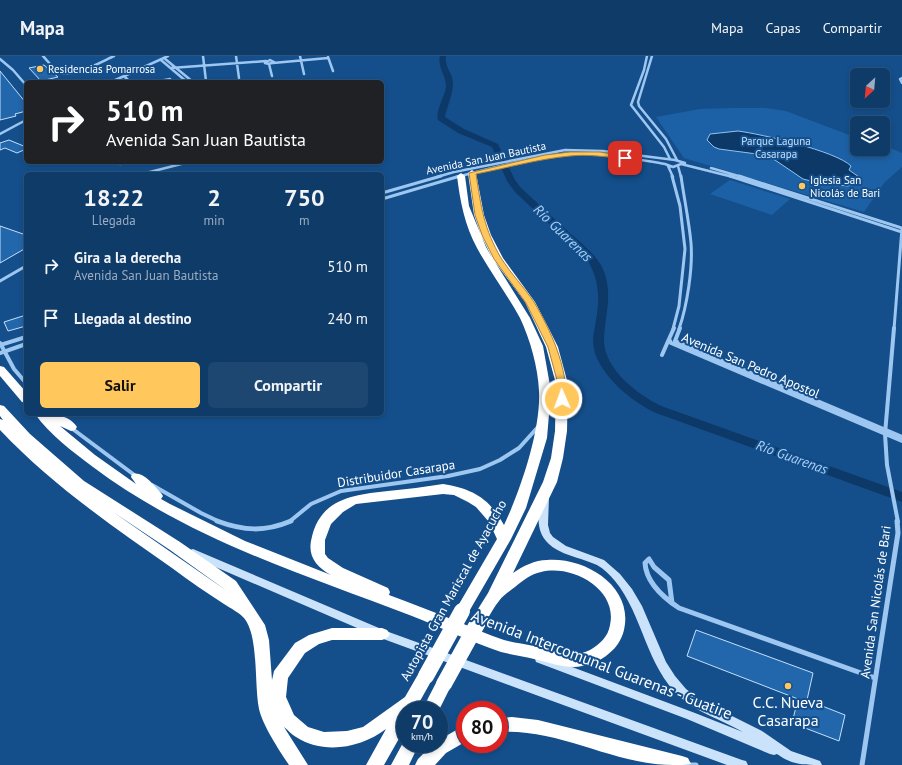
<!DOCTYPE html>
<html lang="es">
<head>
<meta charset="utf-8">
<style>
  body { margin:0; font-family:"PT Sans",sans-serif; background:#1d4671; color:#f1f3f6; height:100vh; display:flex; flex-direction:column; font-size:15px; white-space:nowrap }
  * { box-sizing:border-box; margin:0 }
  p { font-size:13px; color:#9badc0 }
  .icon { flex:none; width:22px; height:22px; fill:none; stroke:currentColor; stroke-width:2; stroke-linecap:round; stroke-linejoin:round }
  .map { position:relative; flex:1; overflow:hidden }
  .panel { position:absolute; left:24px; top:116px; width:360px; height:244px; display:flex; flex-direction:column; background:#0f3b69; border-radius:6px; box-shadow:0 2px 6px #0003,0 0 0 1px #2f557d }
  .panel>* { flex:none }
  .hud { position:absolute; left:24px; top:24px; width:360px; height:84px; border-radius:6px; box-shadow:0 2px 6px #0003,0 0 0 1px #2f557d; background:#202124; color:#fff; overflow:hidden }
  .needle { width:26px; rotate:206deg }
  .controls { position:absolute; left:850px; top:12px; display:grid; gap:8px }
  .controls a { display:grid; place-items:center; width:40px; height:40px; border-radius:6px; background:#0f3b69; box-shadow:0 2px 6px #0003,0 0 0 1px #2f557d; font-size:20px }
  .speed { position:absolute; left:396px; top:645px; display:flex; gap:8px; font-size:20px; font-weight:700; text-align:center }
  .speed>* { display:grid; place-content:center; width:52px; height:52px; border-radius:50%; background:#0f3b69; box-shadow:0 2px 6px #0003,0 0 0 1px #2f557d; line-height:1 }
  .speed small { font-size:10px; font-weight:400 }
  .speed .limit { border:6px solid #d22; background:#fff; color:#111 }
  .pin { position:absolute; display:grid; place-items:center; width:34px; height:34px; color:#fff; margin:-17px; border-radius:8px; box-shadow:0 2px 6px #0006 }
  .me { position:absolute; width:44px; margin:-22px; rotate:358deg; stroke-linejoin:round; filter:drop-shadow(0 0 3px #0008) }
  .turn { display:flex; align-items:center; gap:14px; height:84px; padding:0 16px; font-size:18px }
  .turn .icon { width:52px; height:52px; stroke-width:2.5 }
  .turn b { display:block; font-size:28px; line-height:34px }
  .eta { display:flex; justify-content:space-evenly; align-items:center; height:68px; text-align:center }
  .eta b { font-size:24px; font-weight:700; line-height:28px }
  .button { display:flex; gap:8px; margin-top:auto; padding:8px 16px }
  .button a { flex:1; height:46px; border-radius:6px; background:#ffc75c; color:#111; font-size:16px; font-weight:700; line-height:46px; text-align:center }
  .button a+a { background:#1d4671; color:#f1f3f6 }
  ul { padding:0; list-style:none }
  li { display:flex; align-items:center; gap:12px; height:52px; padding:0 16px }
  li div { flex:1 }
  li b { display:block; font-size:15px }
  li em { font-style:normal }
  header { display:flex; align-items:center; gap:24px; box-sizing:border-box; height:56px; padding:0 20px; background:#0f3b69; border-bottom:1px solid #2f557d }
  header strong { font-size:19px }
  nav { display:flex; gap:22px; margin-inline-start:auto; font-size:14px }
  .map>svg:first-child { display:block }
  .green { fill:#1c61a6 }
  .water { fill:#0d3969; stroke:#8fc3f3 }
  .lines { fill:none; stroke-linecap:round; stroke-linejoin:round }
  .river { fill:#0d3969; fill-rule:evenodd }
  .building { fill:#2266ab; stroke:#c4e0fb }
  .street-far3 { stroke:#9dc7f0; stroke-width:2.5 }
  .street-far2 { stroke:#9dc7f0; stroke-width:3 }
  .street-far1 { stroke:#9dc7f0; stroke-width:4 }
  .street { stroke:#9dc7f0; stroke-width:5 }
  .secondary { fill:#cbe2fb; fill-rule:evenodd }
  .highway { fill:#fff; fill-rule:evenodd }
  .highway-bridge { stroke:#fff; stroke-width:16 }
  .route { fill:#ffc75c; stroke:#a6813c }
  .poi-dot { fill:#ffc75c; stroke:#144f8c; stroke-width:1.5 }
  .labels { text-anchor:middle; stroke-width:4; stroke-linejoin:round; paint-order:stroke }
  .far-poi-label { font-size:11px; fill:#fff; stroke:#144f8c; text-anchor:start }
  .far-park-label { font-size:11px; fill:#c4e0fb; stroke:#144f8c }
  .far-street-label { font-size:11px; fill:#fff; stroke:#144f8c }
  .street-label { font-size:13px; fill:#fff; stroke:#144f8c }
  .water-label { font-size:14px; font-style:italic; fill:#a9d1f7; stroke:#144f8c }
  .near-street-label { font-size:16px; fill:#fff; stroke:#144f8c }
  .near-poi-label { font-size:16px; fill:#fff; stroke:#144f8c }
</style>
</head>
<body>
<header>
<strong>Mapa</strong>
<nav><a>Mapa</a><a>Capas</a><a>Compartir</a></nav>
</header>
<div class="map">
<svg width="902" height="709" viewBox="0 0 902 709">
  <rect width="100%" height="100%" fill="#144f8c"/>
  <!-- green -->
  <path class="green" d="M733,52H765L786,55L857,82V93H883V89L902,97V111L884,127L864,156L684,102L656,61L700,53Z
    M730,124L790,143L772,159L710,138Z"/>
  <!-- water -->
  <path class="water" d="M738,75C761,78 836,95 851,110L849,114L859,121L856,126L848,130L819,127L803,123L775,104L757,98L719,93L714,91L707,84L710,78Z"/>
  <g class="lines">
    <!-- river -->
    <path class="river" d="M440,0H446C444,11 453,17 453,27C453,39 447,50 445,61L464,73L498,88L515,124L521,132C538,147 554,163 571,178C582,188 595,198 602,211C614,236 605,258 604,283C603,313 640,341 664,351L902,436V446L656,357C631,346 594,315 593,286C593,278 595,271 596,264C600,243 599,224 588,205L515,136L507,125L492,91L458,77L438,64C435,54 445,41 446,30C446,19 437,11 440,0Z"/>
  </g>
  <!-- building -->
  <path class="building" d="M44,9L50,14L58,21L41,25L29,12Z
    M0,15L26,47V55L15,58L16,60L0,64Z
    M9,84L26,91V93L17,97L5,92L0,94V87Z
    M0,170L26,179V192L0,207Z
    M26,259V270L8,275L4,266Z
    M696,574L813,617L807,644L845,659L839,685L792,667L798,643L687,600Z"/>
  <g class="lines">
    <!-- street-far3 -->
    <path class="street-far3" d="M43,0C48,5 54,15 61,17C75,21 101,6 114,0
      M203,0L206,25
      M236,0L239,22
      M300,0L304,18
      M647,0L644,14L631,49L664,91L670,103
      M652,0L638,46L639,50L666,83L677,104
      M328,1L333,15
      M164,2L193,26
      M0,3L13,14L26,29
      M161,4L187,26
      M270,4L274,6L269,8L265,7Z
      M273,7L328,2
      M269,8L272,20
      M171,12L266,5
      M124,20L130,26
      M902,22L900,23L902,27
      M111,26L168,0
      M154,26L170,23
      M0,78L26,64
      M120,108L128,106
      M668,110L673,121
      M678,110L681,121
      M711,112L742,121
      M142,118L189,106
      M437,121L454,116L565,94L603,95L675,104L685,107
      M456,121C493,112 532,101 570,98C602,96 634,103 665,108L673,111L681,108L733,121"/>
    <!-- street-far2 -->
    <path class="street-far2" d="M672,120L680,150L685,193L679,250L673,273
      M730,120L902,176
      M739,120L902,172
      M382,137L441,120
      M382,143L460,120
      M0,225L26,210
      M679,273C687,250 693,212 691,187C689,165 684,142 681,120
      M894,273L902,172"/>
    <!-- street-far1 -->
    <path class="street-far1" d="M674,272L669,283L671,287L902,385
      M680,272L675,285L902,381
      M894,272L885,378L887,409L898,466
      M0,287L14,313L26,327
      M0,289L26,281
      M0,297L26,288
      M662,299L669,283
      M70,371L137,421
      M152,429L201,457L220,466
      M289,466L311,448L341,435L448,420L480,413L500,404L519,392L538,371"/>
    <!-- street -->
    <path class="street" d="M217,465C244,475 265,476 291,465
      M672,547L669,524L654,511L649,503L645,507C646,526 664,542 679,552L875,622
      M680,709H696
      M862,709L898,477L897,465"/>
    <!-- secondary -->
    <path class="secondary" d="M545,438L548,439L549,441L548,469L550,477L553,481L566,490L604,504L620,518L632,533L642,550L666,606L675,620L686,633L702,645L762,675L791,695L820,705L822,709C804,709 792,709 777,698L774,699L770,698L687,663L536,606L535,603L536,600L540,599L695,657L743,676C722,664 698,657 680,641C646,610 643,559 615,525C610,519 604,513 597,509C578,500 547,498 540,474C537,463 539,452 541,441L542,439Z
      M193,493L386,575L742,704L746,705L748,709H727L378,581L190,500L188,497L190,494Z"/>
    <!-- highway -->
    <path class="highway" d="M472,114L476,117L484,159L491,179L503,202L535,246L548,271L558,291L568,328L567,375L563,402L557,426L513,517C523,510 535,504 547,504C586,501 634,531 624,574C619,596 596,610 574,611C561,611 547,606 534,603C523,600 512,599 501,596C471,586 442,572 412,560C302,518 189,483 93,411C73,396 50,379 35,358C49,358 68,357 77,371L75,374L71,375L60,370L95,399L136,428L131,421L132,418C144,415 153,429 161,437L163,440L161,443L170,448L245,485L331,519C317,511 308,501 311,485C319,442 353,439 388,435C407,433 425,431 443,428C473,433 489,442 504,469C521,433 541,374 539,335C538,311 530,283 520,262C507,238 490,216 477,192C465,170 460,145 457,120L461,117L465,120L469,150L486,191L492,202L481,179L474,159L468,117ZM495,206L525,246L546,291L556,328L555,375L551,402L543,426L488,537L473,561L476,565L481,567L486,565C490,559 494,551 499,545C503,539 510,535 515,531C522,525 531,518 541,516C572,508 618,533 610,569C608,581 600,588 590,594C573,603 551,594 534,590C524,588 514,587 504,584C488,579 472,571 456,565C434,556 411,547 389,539L390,536L388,532L343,512L328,502L325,498V484L331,468L343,456L356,448L443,438L454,439L468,446L476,451L489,466L497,483L455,555L457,559L462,561L467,559L511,483L526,452L547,382L551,335L543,290L530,262Z
      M0,310L4,311L26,336V347L22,346L0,320Z
      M0,349L4,350L30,378L84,425L180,486L236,525L265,569L269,584L272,624L274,615L295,587L309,579L332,572H382L387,574L390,578L387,582L382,584H332L319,588L305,597L288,622L286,641L294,659L308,671L324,676L347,675L363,671L405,641L420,615L426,613L432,615L434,620L415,654H405V672L384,709H366L386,673C361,692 324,699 296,681C292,679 288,674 284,671L308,709H289C279,694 263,670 259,653C254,628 259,580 244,562C240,557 230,552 224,548C207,537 189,525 172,512C112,470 51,428 0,374V363L3,364L0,360ZM113,456L170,494L227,535Z
      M444,621L450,623L452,628L439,654H422L438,623Z
      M512,661L538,664L682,700L688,702L691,708C686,709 679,709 673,709C614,709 559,672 499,676V662Z
      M465,669V686L446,697L435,709H415L418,703L433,688H439V684Z
      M405,683V688H419L409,709H391Z"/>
    <!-- highway-bridge -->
    <path class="highway-bridge" d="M426,620L462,555
      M444,628L481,561"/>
  </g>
  <!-- route -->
  <path class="route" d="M570,96H600L625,100L628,102L625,103C607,101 588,98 570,100C538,103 507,112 476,118C481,151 484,173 501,202C511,218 524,231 534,246C551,275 567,310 566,343L562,346L557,343L558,328L548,291L526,247L494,203L482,179L475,159L469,117L545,99Z"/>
  <!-- markers -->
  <g class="poi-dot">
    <circle cx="40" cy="13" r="4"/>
    <circle cx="802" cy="130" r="4"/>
    <circle cx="788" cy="630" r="4"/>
  </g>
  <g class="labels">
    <!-- far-poi labels -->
    <g class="far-poi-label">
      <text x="48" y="17">Residencias Pomarrosa</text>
      <text x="810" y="128">Iglesia San<tspan x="810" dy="13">Nicolás de Bari</tspan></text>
    </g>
    <!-- far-park labels -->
    <g class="far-park-label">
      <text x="776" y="89">Parque Laguna<tspan x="776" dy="13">Casarapa</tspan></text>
    </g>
    <!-- far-street labels -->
    <g class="far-street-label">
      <text transform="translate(486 102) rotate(-12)" y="4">Avenida San Juan Bautista</text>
    </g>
    <!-- street labels -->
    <g class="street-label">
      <text transform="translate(751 309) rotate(23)" y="5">Avenida San Pedro Apostol</text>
      <text transform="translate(396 417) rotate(-9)" y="5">Distribuidor Casarapa</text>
      <text transform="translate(453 534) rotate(-61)" y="5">Autopista Gran Mariscal de Ayacucho</text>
      <text transform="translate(875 546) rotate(-82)" y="5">Avenida San Nicolás de Bari</text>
    </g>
    <!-- water labels -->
    <g class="water-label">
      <text transform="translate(563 177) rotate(44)" y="5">Río Guarenas</text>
      <text transform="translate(792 401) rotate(20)" y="5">Río Guarenas</text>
    </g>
    <!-- near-street labels -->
    <g class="near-street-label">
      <text transform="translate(602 608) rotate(21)" y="6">Avenida Intercomunal Guarenas - Guatire</text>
    </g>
    <!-- near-poi labels -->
    <g class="near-poi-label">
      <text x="788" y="652">C.C. Nueva<tspan x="788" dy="18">Casarapa</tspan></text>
    </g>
  </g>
</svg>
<div class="controls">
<a><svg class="needle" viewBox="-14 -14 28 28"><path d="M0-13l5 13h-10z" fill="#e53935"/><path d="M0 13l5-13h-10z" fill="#9badc0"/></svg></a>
<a><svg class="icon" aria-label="layers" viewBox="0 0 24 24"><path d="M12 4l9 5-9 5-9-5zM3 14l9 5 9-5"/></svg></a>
</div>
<div class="speed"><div>70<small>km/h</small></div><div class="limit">80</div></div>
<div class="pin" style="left:625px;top:102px;background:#d93025"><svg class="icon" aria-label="arrive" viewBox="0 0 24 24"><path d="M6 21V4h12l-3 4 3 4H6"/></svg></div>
<svg class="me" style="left:562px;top:343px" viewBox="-20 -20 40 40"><circle r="17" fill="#ffc75c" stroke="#fff" stroke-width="3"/><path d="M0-11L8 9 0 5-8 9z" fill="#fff"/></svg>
<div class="hud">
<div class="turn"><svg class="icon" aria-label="right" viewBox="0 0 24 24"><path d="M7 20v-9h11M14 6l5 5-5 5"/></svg><div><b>510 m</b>Avenida San Juan Bautista</div></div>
</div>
<section class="panel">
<div class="eta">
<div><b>18:22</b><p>Llegada</p></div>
<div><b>2</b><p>min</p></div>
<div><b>750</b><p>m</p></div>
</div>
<ul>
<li><svg class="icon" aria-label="right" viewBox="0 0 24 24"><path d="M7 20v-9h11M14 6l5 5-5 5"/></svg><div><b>Gira a la derecha</b><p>Avenida San Juan Bautista</p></div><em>510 m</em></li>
<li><svg class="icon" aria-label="arrive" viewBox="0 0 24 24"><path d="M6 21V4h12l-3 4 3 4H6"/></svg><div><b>Llegada al destino</b></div><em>240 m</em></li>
</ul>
<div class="button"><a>Salir</a><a>Compartir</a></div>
</section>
</div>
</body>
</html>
